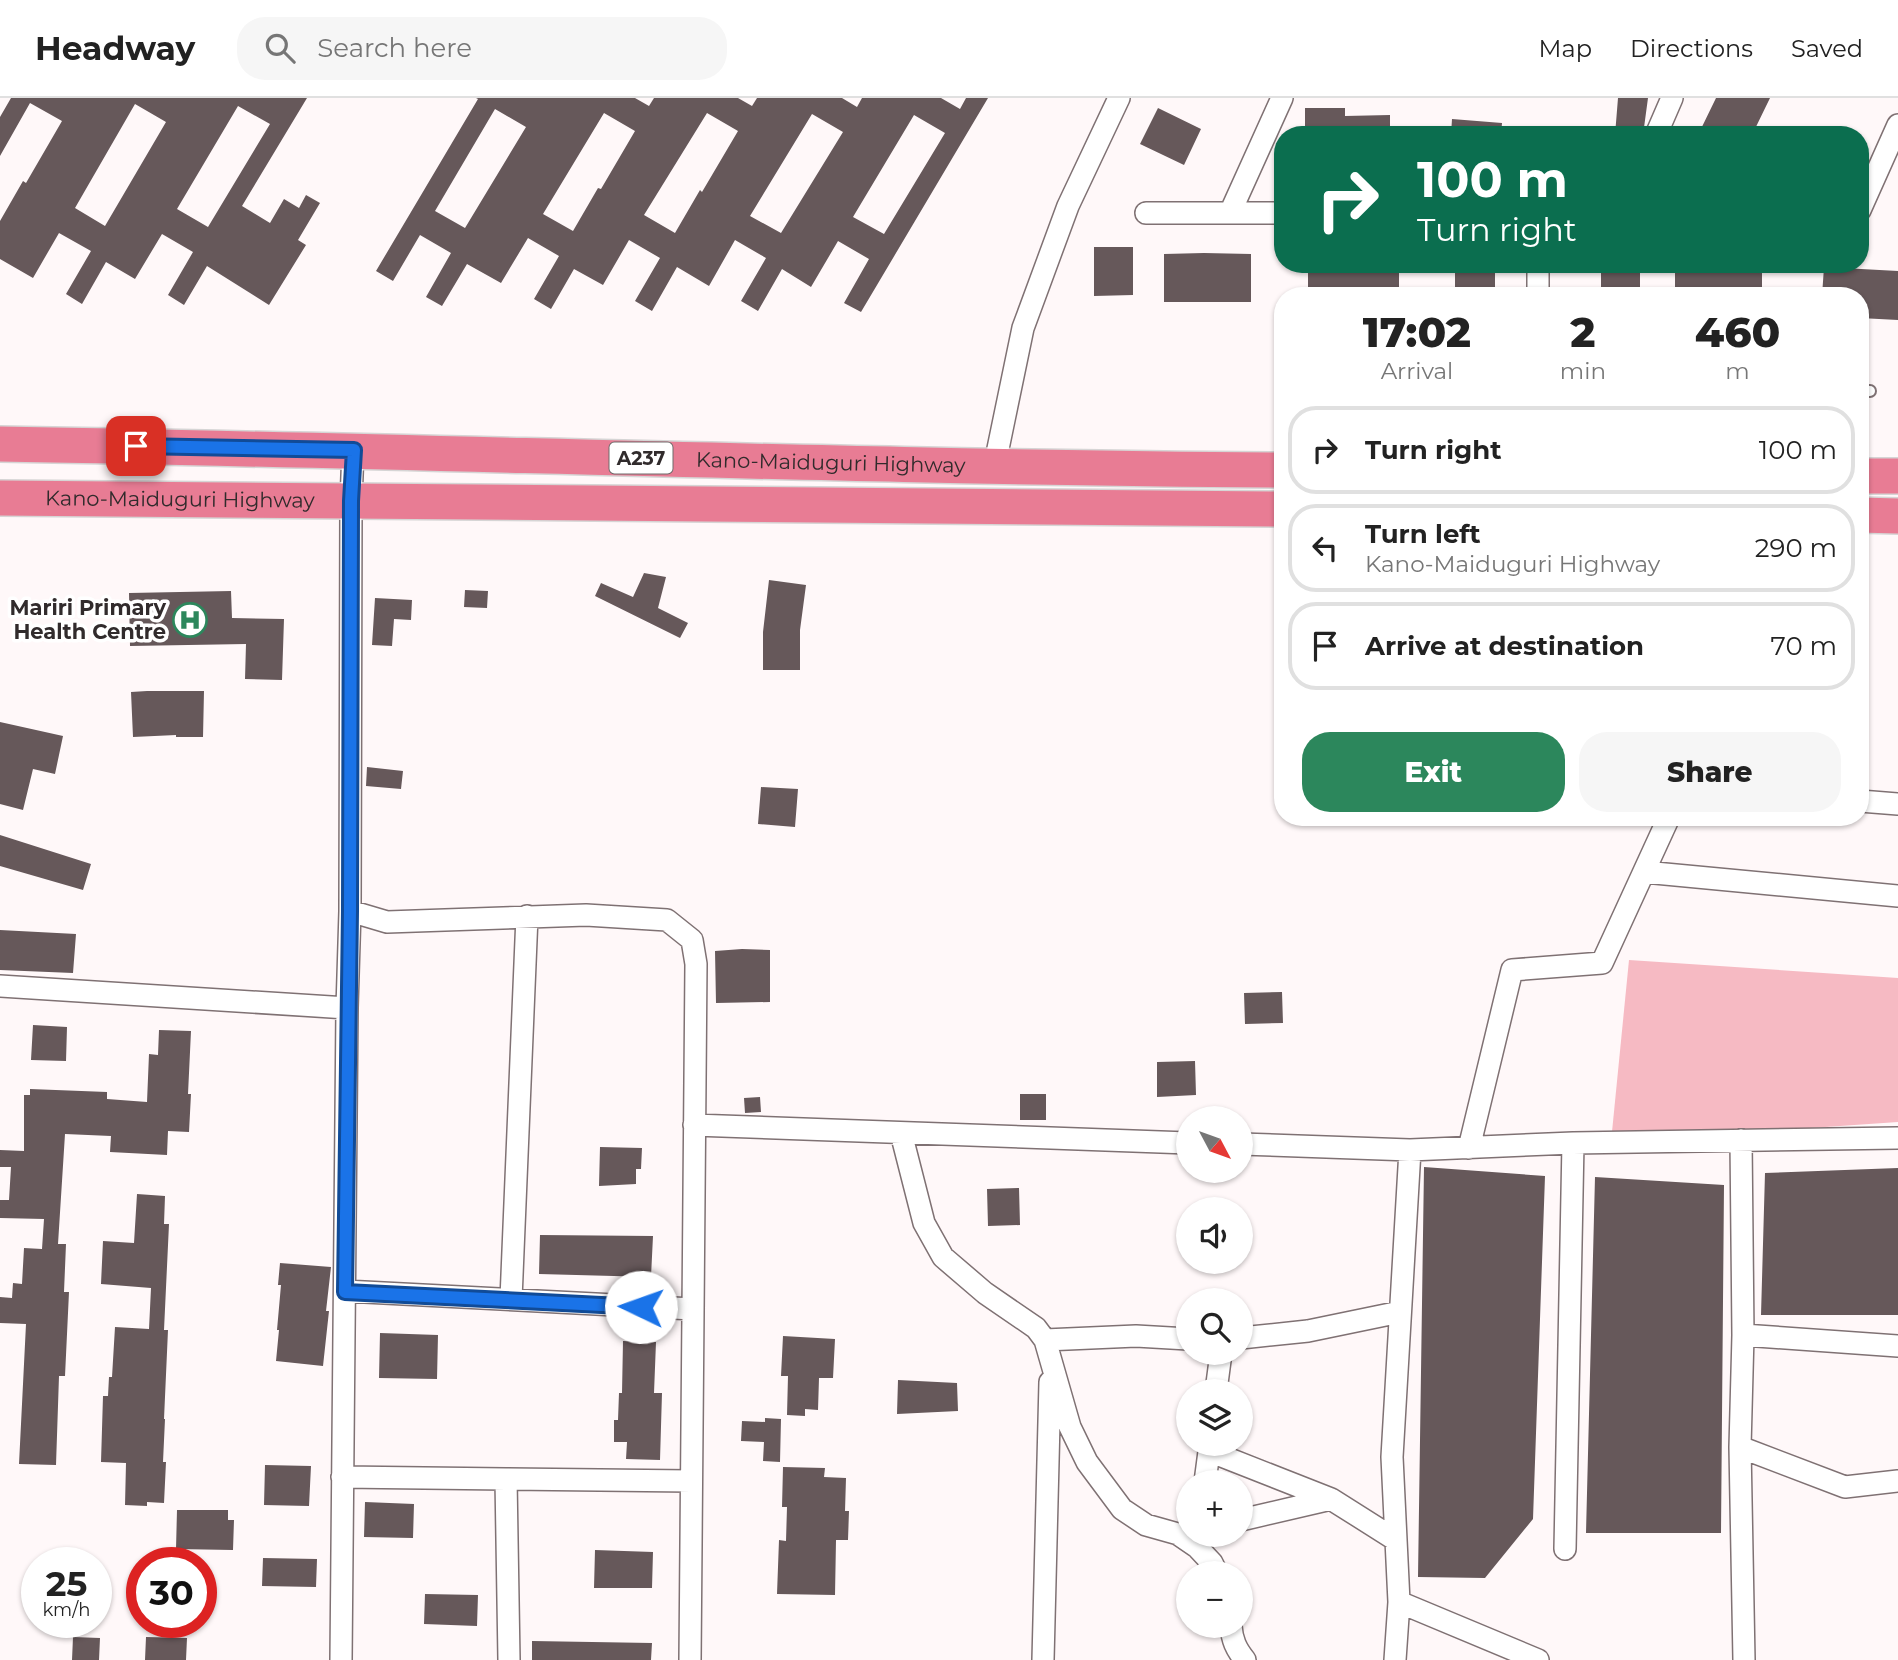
<!DOCTYPE html>
<html lang="en">
<head>
<meta charset="utf-8">
<style>
  body { margin:0; font-family:Montserrat,sans-serif; background:#f6f6f6; color:#222; height:100vh; display:flex; flex-direction:column; font-size:26px; white-space:nowrap }
  * { box-sizing:border-box; margin:0 }
  p { font-size:23px; color:#767676 }
  .icon { flex:none; width:38px; height:38px; fill:none; stroke:currentColor; stroke-width:2; stroke-linecap:round; stroke-linejoin:round }
  .map { position:relative; flex:1; overflow:hidden }
  .panel { position:absolute; left:1274px; top:189px; width:595px; height:539px; display:flex; flex-direction:column; background:#fff; border-radius:28px; box-shadow:0 2px 5px #0004 }
  .panel>* { flex:none }
  .guide { position:absolute; left:1274px; top:28px; width:595px; height:147px; border-radius:28px; box-shadow:0 2px 5px #0004; background:#0b6e4f; color:#fff; overflow:hidden }
  .needle { width:46px; rotate:131deg }
  .buttons { position:absolute; left:1176px; top:1008px; display:grid; gap:14px }
  .buttons a { display:grid; place-items:center; width:77px; height:77px; border-radius:50%; background:#fff; box-shadow:0 2px 5px #0004; font-size:35px }
  .speed { position:absolute; left:21px; top:1449px; display:flex; gap:14px; font-size:35px; font-weight:700; text-align:center }
  .speed>* { display:grid; place-content:center; width:91px; height:91px; border-radius:50%; background:#fff; box-shadow:0 2px 5px #0004; line-height:1 }
  .speed small { font-size:18px; font-weight:400 }
  .speed .limit { border:10px solid #d22; background:#fff; color:#111 }
  .pin { position:absolute; display:grid; place-items:center; width:60px; height:60px; color:#fff; margin:-30px; border-radius:14px; box-shadow:0 4px 10px #0006 }
  .me { position:absolute; width:77px; margin:-38px; rotate:273deg; stroke-linejoin:round; filter:drop-shadow(0 0 5px #0008) }
  .turn { display:flex; align-items:center; gap:24px; height:147px; padding:0 28px; font-size:32px }
  .turn .icon { width:91px; height:91px; stroke-width:2.5 }
  .turn b { display:block; font-size:49px; line-height:60px }
  .eta { display:flex; justify-content:space-evenly; align-items:center; height:119px; text-align:center }
  .eta b { font-size:42px; font-weight:800; line-height:49px }
  .action { display:flex; gap:14px; margin-top:auto; padding:14px 28px }
  .action a { flex:1; height:80px; border-radius:28px; background:#2c875c; color:#fff; font-size:28px; font-weight:800; line-height:80px; text-align:center }
  .action a+a { background:#f6f6f6; color:#222 }
  ul { padding:0; list-style:none }
  li { display:flex; align-items:center; gap:21px; height:88px; margin:0 14px 10px; padding:0 14px; border:4px solid #e0e0e0; border-radius:28px }
  li div { flex:1 }
  li b { display:block; font-size:26px }
  li em { font-style:normal }
  header { display:flex; align-items:center; gap:42px; box-sizing:border-box; height:98px; padding:0 35px; background:#fff; border-bottom:2px solid #e0e0e0 }
  header strong { font-size:33px }
  nav { display:flex; gap:38px; margin-inline-start:auto; font-size:24px }
  .search { width:490px; height:63px; background:#f6f6f6; display:flex; align-items:center; gap:18px; box-sizing:border-box; padding:0 24px; border-radius:28px; color:#767676; font-size:26px }
  .map>svg:first-child { display:block }
  .green { fill:#f6bac3 }
  .building { fill:#66585a; fill-rule:evenodd }
  .lines { fill:none; stroke-linecap:round; stroke-linejoin:round }
  .service-casing { stroke:#7f7173; stroke-width:14 }
  .minor-casing { stroke:#7f7173; stroke-width:24 }
  .trunk-casing { stroke:#d6d5d5; stroke-width:38 }
  .service { stroke:#fff; stroke-width:10 }
  .minor { stroke:#fff; stroke-width:21 }
  .trunk { stroke:#e87c94; stroke-width:35 }
  .route-casing { stroke:#114b97; stroke-width:18 }
  .route { stroke:#1a73e8; stroke-width:12 }
  .labels { text-anchor:middle; stroke-width:7; stroke-linejoin:round; paint-order:stroke }
  .shield { fill:#fff; stroke:#6f6b6b; stroke-width:2 }
  .shield-label { font-size:19px; font-weight:bold; fill:#312b2c }
  .street-label { font-size:21px; fill:#312b2c; stroke:#fff }
  .poi-label { font-size:21px; font-weight:bold; fill:#312b2c; stroke:#fff; text-anchor:end }
</style>
</head>
<body>
<header>
<strong>Headway</strong>
<div class="search"><svg class="icon" aria-label="search" viewBox="0 0 24 24"><circle cx="10" cy="10" r="6"/><path d="M15 15l6 6"/></svg>Search here</div>
<nav><a>Map</a><a>Directions</a><a>Saved</a></nav>
</header>
<div class="map">
<svg width="1898" height="1562" viewBox="0 0 1898 1562">
  <rect width="100%" height="100%" fill="#fff8f9"/>
  <!-- green -->
  <path class="green" d="M1629,862L1898,880V1024L1611,1044Z"/>
  <!-- building -->
  <path class="building" d="M11,0H307L242,108L270,125L284,101L299,110L306,97L320,105L298,142L306,147L269,207L207,168L184,207L168,197L193,154L162,136L135,181L106,164L82,206L66,196L91,153L59,135L33,180L0,161V123L23,83L26,85L62,23L30,5L0,58V19ZM135,6L166,24L105,128L75,110ZM238,8L270,26L208,129L177,111Z
    M476,0H635L649,8L654,0H738L752,8L757,0H842L857,9L862,0H941L960,11L966,0H988L861,214L844,205L869,161L838,143L811,189L782,171L758,213L741,203L766,160L735,142L709,188L677,169L652,213L635,203L660,160L629,142L603,187L574,171L551,211L534,201L559,158L528,140L501,185L467,166L442,208L426,199L451,155L420,137L393,183L376,173L478,1ZM495,11L526,29L465,130L435,113ZM604,15L635,33L601,91L598,90L573,133L543,116ZM707,15L738,33L702,94L700,92L675,135L644,117ZM812,16L843,34L781,135L750,118ZM914,17L945,35L884,136L853,119Z
    M1618,0H1648L1643,37H1615Z
    M1716,0H1770L1752,37H1698Z
    M1158,10L1201,31L1184,67L1140,46Z
    M1305,10H1345V18L1390,17V37H1305Z
    M1452,21L1502,25L1501,37H1451Z
    M1094,149H1133V197L1094,198Z
    M1204,155L1251,156V204H1164V156Z
    M1308,166H1399V198H1308Z
    M1455,166H1495V198H1455Z
    M1601,166H1640V198H1601Z
    M1675,166H1762V198H1675Z
    M1824,169L1898,173V222L1860,220V198H1822Z
    M644,475L666,479L658,510L688,525L680,540L595,498L601,485L633,499Z
    M769,482L806,487L800,532V572H763V534Z
    M465,492L488,493L487,510L464,509Z
    M231,493L232,520L284,521L282,582L245,581L246,546L130,548L129,495Z
    M375,500L412,502L411,522L394,521L392,548L372,547Z
    M147,593H204L203,639H176V637L133,639L131,594Z
    M0,624L63,638L55,676L33,671L23,712L0,706Z
    M367,669L403,673L401,691L366,688Z
    M761,689L798,691L795,729L758,726Z
    M0,737L91,766L83,792L0,768Z
    M0,832L76,836L73,875L0,872Z
    M742,851L770,852V904L716,905L715,853Z
    M1282,894L1283,925L1245,926L1244,895Z
    M33,927L67,929L66,963L31,962Z
    M159,932L191,933L188,996H191L189,1034L168,1033L167,1057L110,1054L111,1038L65,1036L58,1146H66L64,1194H69L65,1278H59L56,1367L19,1366L26,1226L0,1225V1199L12,1200L13,1185L22,1186L24,1150L42,1151L44,1121L0,1120V1102H9L11,1069H0V1052L24,1053V997H30V991L107,994V1001L147,1004L149,956L158,957Z
    M1195,963L1196,997L1157,999V964Z
    M1020,996H1046V1022H1020Z
    M760,999L761,1014L745,1015L744,1000Z
    M600,1049L642,1050L641,1071H636V1086L599,1088Z
    M1424,1069L1545,1078L1533,1421L1485,1480L1418,1479Z
    M1898,1070V1217H1761L1765,1075Z
    M1595,1079L1724,1087L1721,1435H1586Z
    M1019,1090L1020,1127L988,1128L987,1091Z
    M137,1096L165,1098L164,1126H169L164,1232H168L164,1321H165L163,1364H166L164,1405L147,1404V1408L125,1407L126,1365L101,1364L103,1298H108L109,1279H112L115,1229L149,1231L151,1190L101,1186L103,1143L134,1145Z
    M540,1137L653,1138L651,1179L539,1176Z
    M280,1165L331,1169L326,1213H329L323,1268L276,1263L279,1232H277L281,1187H278Z
    M380,1235L438,1237L437,1281L379,1280Z
    M783,1238L835,1241L833,1280H819L818,1312L805,1311V1318L787,1317L788,1278H781Z
    M623,1243L656,1244L654,1295H662L660,1362L626,1361L627,1344H614V1322H618L619,1295H622Z
    M898,1282L957,1285L958,1313L897,1316Z
    M765,1320L781,1321L780,1364L763,1363L764,1344L741,1343L742,1323L765,1324Z
    M265,1367L311,1368L309,1408L264,1407Z
    M783,1369L825,1370L824,1379L846,1380L845,1413H849L848,1442H836L835,1497L777,1496L779,1442L786,1443L787,1409H782Z
    M365,1404L414,1406L413,1440L364,1439Z
    M177,1412H228V1422H234L233,1452L176,1451Z
    M595,1452L653,1454L652,1490H594Z
    M263,1460L317,1461L316,1489L262,1488Z
    M425,1496L478,1497L477,1528L424,1526Z
    M73,1539L100,1540L99,1562H72Z
    M146,1539L187,1540L186,1562H145Z
    M532,1543L652,1545L651,1562H532Z"/>
  <g class="lines">
    <!-- service casing -->
    <g class="service-casing">
      <path id="service" d="M1860,293H1870"/>
    </g>
    <!-- minor casing -->
    <g class="minor-casing">
      <path id="minor" d="M1656,37L1672,0
        M1860,112L1898,27
        M1146,115H1283
        M1230,115L1282,0
        M1538,166V198
        M994,370L1023,230L1068,108L1119,0
        M1860,703L1898,706
        M1644,774L1898,798
        M350,813L387,824L586,817L667,822L692,842L696,866L690,1562
        M0,888L347,910
        M694,1027L1188,1045
        M901,1035L924,1125L943,1159L985,1195L1036,1230L1045,1242L1070,1329L1087,1364L1122,1411L1146,1427L1178,1436L1197,1449L1212,1465L1217,1475
        M1741,1042L1743,1237L1740,1349L1744,1562
        M1241,1046L1410,1052L1573,1045L1898,1040
        M1469,1050L1512,872L1602,865L1669,719
        M345,1193L693,1211
        M511,1201L527,818
        M1743,1237L1898,1248
        M1241,1240L1308,1233L1400,1214
        M1045,1242L1136,1238L1188,1241
        M1216,1293L1221,1255
        M1740,1349L1845,1389L1898,1383
        M1209,1353L1331,1401L1396,1442
        M342,1379L506,1381L509,1562
        M506,1381L691,1383
        M1205,1384L1210,1346
        M1241,1422L1331,1401
        M1565,1451L1573,1045
        M1399,1504L1538,1562
        M1231,1528C1232,1542 1236,1551 1245,1562
        M341,1562L347,910L350,813L351,403L353,352
        M1043,1562L1050,1284
        M1395,1562L1399,1504L1392,1359L1410,1052"/>
    </g>
    <!-- trunk casing -->
    <g class="trunk-casing">
      <g id="trunk">
        <path id="s1" d="M0,346C428,353 855,369 1283,372"/>
        <path d="M1860,378H1898"/>
        <path id="s2" d="M0,400L1283,411"/>
        <path d="M1860,417L1898,418"/>
      </g>
    </g>
    <!-- service -->
    <use href="#service" class="service"/>
    <!-- minor -->
    <use href="#minor" class="minor"/>
    <!-- trunk -->
    <use href="#trunk" class="trunk"/>
  </g>
  <g class="lines">
    <!-- route casing -->
    <g class="route-casing">
      <path id="route" d="M136,348L354,352L351,403L350,813L345,1194L641,1209"/>
    </g>
    <!-- route -->
    <use href="#route" class="route"/>
  </g>
  <!-- icons -->
  <defs>
    <g id="hospital-ring" transform="scale(1.75)"><circle r="9.5" fill="#fff" stroke="#2c875c" stroke-width="1.5"/><path d="M-5-5h3v3.5h4V-5h3V5h-3V1.5h-4V5h-3Z" fill="#2c875c"/></g>
  </defs>
  <g fill-rule="evenodd">
    <use href="#hospital-ring" x="190" y="522"/>
  </g>
  <g class="labels">
    <!-- shield labels -->
    <rect class="shield" x="609.5" y="344.5" width="63" height="31" rx="5"/>
    <g class="shield-label">
      <text x="641" y="367">A237</text>
    </g>
    <!-- street labels -->
    <g class="street-label">
      <text dy="7" stroke="none"><textPath href="#s1" startOffset="831">Kano-Maiduguri Highway</textPath></text>
      <text dy="7" stroke="none"><textPath href="#s2" startOffset="180">Kano-Maiduguri Highway</textPath></text>
    </g>
    <!-- poi labels -->
    <g class="poi-label">
      <text x="166" y="517">Mariri Primary<tspan x="166" dy="24">Health Centre</tspan></text>
    </g>
  </g>
</svg>
<div class="buttons">
<a><svg class="needle" viewBox="-14 -14 28 28"><path d="M0-13l5 13h-10z" fill="#e53935"/><path d="M0 13l5-13h-10z" fill="#767676"/></svg></a>
<a><svg class="icon" aria-label="sound" viewBox="0 0 24 24"><path d="M4 9h4l5-4v14l-5-4H4zM17 9q2 3 0 6"/></svg></a>
<a><svg class="icon" aria-label="search" viewBox="0 0 24 24"><circle cx="10" cy="10" r="6"/><path d="M15 15l6 6"/></svg></a>
<a><svg class="icon" aria-label="layers" viewBox="0 0 24 24"><path d="M12 4l9 5-9 5-9-5zM3 14l9 5 9-5"/></svg></a>
<a>+</a>
<a>−</a>
</div>
<div class="speed"><div>25<small>km/h</small></div><div class="limit">30</div></div>
<div class="pin" style="left:136px;top:348px;background:#d93025"><svg class="icon" aria-label="arrive" viewBox="0 0 24 24"><path d="M6 21V4h12l-3 4 3 4H6"/></svg></div>
<svg class="me" style="left:641px;top:1209px" viewBox="-20 -20 40 40"><circle r="19" fill="#fff"/><path d="M0-13L10 11 0 6-10 11z" fill="#1a73e8"/></svg>
<div class="guide">
<div class="turn"><svg class="icon" aria-label="right" viewBox="0 0 24 24"><path d="M7 20v-9h11M14 6l5 5-5 5"/></svg><div><b>100 m</b>Turn right</div></div>
</div>
<section class="panel">
<div class="eta">
<div><b>17:02</b><p>Arrival</p></div>
<div><b>2</b><p>min</p></div>
<div><b>460</b><p>m</p></div>
</div>
<ul>
<li><svg class="icon" aria-label="right" viewBox="0 0 24 24"><path d="M7 20v-9h11M14 6l5 5-5 5"/></svg><div><b>Turn right</b></div><em>100 m</em></li>
<li><svg class="icon" aria-label="left" viewBox="0 0 24 24"><path d="M17 20v-9H6M10 6l-5 5 5 5"/></svg><div><b>Turn left</b><p>Kano-Maiduguri Highway</p></div><em>290 m</em></li>
<li><svg class="icon" aria-label="arrive" viewBox="0 0 24 24"><path d="M6 21V4h12l-3 4 3 4H6"/></svg><div><b>Arrive at destination</b></div><em>70 m</em></li>
</ul>
<div class="action"><a>Exit</a><a>Share</a></div>
</section>
</div>
</body>
</html>
